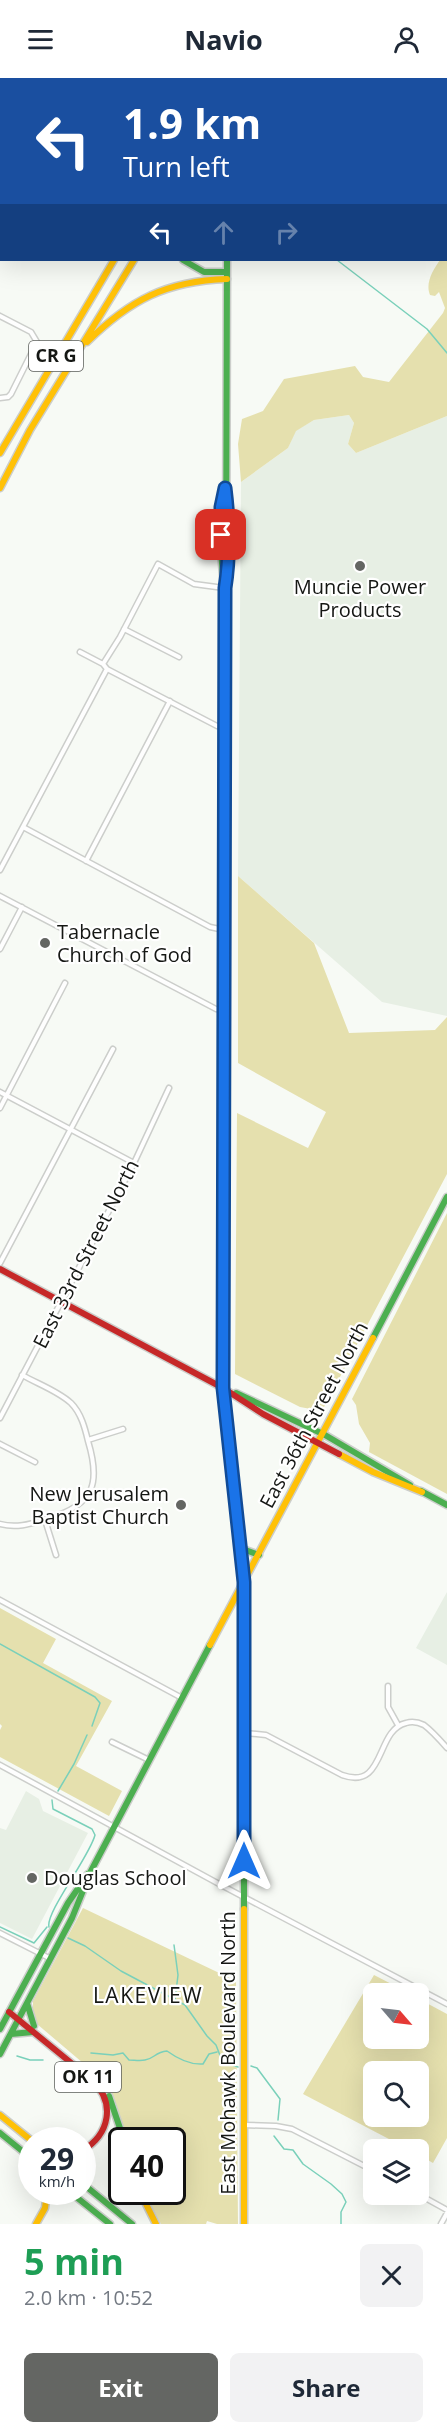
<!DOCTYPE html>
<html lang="en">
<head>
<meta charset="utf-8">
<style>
  body { margin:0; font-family:"Open Sans",sans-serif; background:#f2f2f3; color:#1f2937; height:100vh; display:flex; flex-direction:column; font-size:22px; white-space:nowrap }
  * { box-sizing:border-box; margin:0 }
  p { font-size:20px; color:#747a83 }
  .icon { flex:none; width:33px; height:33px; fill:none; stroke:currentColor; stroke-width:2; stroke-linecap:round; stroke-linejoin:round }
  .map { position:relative; height:2146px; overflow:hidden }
  .side { display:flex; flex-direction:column; background:#fff; flex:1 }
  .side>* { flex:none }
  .hud { position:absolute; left:0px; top:0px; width:447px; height:183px; box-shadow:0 6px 24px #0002; background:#1a4fa0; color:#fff; overflow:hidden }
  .needle { width:39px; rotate:118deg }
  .tools { position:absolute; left:363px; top:1905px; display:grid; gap:12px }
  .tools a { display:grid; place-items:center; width:66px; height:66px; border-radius:9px; background:#fff; box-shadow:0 6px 24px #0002; font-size:30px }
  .speed { position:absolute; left:18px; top:2049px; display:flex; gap:12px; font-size:30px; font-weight:700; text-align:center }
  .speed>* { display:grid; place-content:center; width:78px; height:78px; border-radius:50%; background:#fff; box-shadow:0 6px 24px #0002; line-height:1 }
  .speed small { font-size:15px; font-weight:400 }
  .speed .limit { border:3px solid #111; border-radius:9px; background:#fff; color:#111 }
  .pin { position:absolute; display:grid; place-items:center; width:51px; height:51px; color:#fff; margin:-26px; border-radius:12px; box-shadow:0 3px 9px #0006 }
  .me { position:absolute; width:66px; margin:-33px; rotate:0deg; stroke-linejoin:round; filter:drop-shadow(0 0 4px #0008) }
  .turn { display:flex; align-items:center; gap:21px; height:126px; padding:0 24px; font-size:27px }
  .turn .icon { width:78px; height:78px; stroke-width:2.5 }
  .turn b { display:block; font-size:42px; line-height:51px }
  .lanes { display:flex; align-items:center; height:57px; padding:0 24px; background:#0003; justify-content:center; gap:30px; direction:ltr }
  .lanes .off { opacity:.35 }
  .round { display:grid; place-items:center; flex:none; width:63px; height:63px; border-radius:9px; background:#f2f2f3 }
  .headline { display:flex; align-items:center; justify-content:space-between; height:102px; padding:0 24px }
  h1 { font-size:36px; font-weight:700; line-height:45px; color:#1e9e55 }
  .button { display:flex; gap:12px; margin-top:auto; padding:12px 24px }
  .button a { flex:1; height:69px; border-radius:9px; background:#646663; color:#fff; font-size:24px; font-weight:700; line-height:69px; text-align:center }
  .button a+a { background:#f2f2f3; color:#1f2937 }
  header { display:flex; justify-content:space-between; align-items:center; height:78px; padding:0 24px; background:#fff; font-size:27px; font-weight:700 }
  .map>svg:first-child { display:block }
  .built { fill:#e7efe4 }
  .green { fill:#e5e0ae; fill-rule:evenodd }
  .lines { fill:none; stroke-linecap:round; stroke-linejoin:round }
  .stream { stroke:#7ad0ba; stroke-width:1.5 }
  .street-casing { stroke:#cccecb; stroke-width:7 }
  .fast-casing { stroke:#cccecb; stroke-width:9 }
  .slow-casing { stroke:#cccecb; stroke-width:9 }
  .jam-casing { stroke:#cccecb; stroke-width:9 }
  .street { stroke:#fefefe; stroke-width:4 }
  .fast { stroke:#4caf50; stroke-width:6 }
  .slow { stroke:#ffc107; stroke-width:6 }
  .jam { stroke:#c62828; stroke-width:6 }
  .route-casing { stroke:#114b97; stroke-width:15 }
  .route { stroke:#1a73e8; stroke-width:10 }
  .poi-dot { fill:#646663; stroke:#fff; stroke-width:2 }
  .labels { text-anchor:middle; stroke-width:4.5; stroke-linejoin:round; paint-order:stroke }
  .shield { fill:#fff; stroke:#5b5d5a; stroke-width:1.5 }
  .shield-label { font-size:18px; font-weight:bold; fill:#151714 }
  .poi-label { font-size:20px; fill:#151714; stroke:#fff; text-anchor:start }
  .street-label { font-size:20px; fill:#151714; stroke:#fff }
  .neighbourhood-label { font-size:21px; letter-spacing:1.5px; fill:#151714; stroke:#fff }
</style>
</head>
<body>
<header><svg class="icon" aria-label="menu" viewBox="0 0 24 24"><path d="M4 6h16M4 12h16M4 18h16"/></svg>Navio<svg class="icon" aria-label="person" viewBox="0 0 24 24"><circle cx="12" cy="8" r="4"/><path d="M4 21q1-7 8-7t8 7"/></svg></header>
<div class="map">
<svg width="447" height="2146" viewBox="0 0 447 2146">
  <rect width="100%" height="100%" fill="#f7faf5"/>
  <!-- built -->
  <path class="built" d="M349,337L354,345L348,366L356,375L447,338V938L382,924L238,798L241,404L288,370L295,353L314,342Z
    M447,1514V1587L416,1570Z
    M26,1713L39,1721L43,1733L88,1755L32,1861L0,1845V1750L6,1752Z"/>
  <!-- green -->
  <path class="green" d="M447,171V338L356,375L348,366L354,345L349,337L314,342L296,353L288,370L241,404L238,366L242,341L263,333L284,301L355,288L363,299L389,304L443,235L445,230L439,214L435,218L430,217C425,205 433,192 440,182H446Z
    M238,798L314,865L349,955L435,952L447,939V1096L322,1333L300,1329L235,1296L237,1035L308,1070L326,1034L238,985Z
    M447,1135V1416L369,1374L370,1365L359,1346L356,1327L352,1321Z
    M0,1530L56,1561L43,1585L112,1623L76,1688L122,1713L109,1738L0,1679V1652L2,1648L0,1646Z
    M83,1830L236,1903L238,2146H217L207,2143L206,2146H161L144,2114H172V2062H127L111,2015L103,2002L37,1946L33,1932V1923Z
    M374,1897L409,1915L374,1916V1960H418L419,1921L447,1936V2060L433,2085L419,2077L418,2072L408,2071L303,2016ZM374,1994H418V2038H374Z"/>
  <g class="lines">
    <!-- stream -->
    <path class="stream" d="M313,0L314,2
      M337,182L427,251L447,275
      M0,1566L95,1619L100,1625L92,1648
      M58,1713L74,1686L87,1657
      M0,1849L34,1865L47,1849
      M49,1849C45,1835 90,1778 95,1757L92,1751L53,1731L52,1722
      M68,1860L85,1868L121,1893L185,1927L207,1958L216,1967L221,1980L226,1985L238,1989
      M174,1867L178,1897L175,1922
      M91,1975L113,1977L123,1975L129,1982C134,1982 140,1983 145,1982C154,1981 155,1974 167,1973C178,1981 190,1987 203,1986L209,1976L217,1974
      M17,1978L30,1982H43
      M251,1988L257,1990L280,2021L278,2042
      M274,2058L284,2071L293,2072L303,2086L331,2106L342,2116L346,2124L341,2134V2146"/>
    <!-- street casing -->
    <g class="street-casing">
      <path id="street" d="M23,0L25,2
        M0,70L2,67
        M446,116L447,113
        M0,238L31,254L37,264L11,316L8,319L0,320
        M124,551L179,579
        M80,574L103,586L107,591L217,648L224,649
        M103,586L120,559L158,486L194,506L224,510
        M23,749L210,849L224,852
        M86,783L170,623
        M0,792L107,591
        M0,818L216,931L223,932
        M0,871L22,829
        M0,1014L134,1085
        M0,1030L65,905
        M0,1185L113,971
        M0,1340L134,1085L169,1010
        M88,1362L123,1351
        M0,1366L35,1384
        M45,1442L56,1477
        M0,1446C18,1451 33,1445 50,1440C94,1426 101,1406 88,1363C85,1350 81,1335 71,1325C58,1313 38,1306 22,1297
        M0,1522L182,1620
        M388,1608V1629L398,1647
        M245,1655L266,1657L342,1697C386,1713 375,1652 406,1645C412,1643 418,1644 424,1647C432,1653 440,1662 447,1670
        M112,1664L149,1682
        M0,1687L221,1807L447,1926
        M0,1855L51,1881
        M244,2047L276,2048L292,2051L374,2093
        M418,2116L447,2132
        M441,2146L447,2135"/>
    </g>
    <!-- fast casing -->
    <g class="fast-casing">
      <path id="fast" d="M224,2L225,0
        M183,182L204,194H227
        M226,504L227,182
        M224,787V510L220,460L225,410
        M373,1260L447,1119
        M236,1315L325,1357L410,1407
        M421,1413L447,1427
        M236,1434L244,1504V1831
        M240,1470L259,1477
        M27,1925L34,1948
        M0,1951L68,1825L88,1796
        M11,1956L33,1954
        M0,1976L72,1840L91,1793L210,1567
        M109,2018L124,2062
        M0,2055L32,2081
        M82,2105L132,2146
        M70,2114L110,2146"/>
    </g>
    <!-- slow casing -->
    <g class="slow-casing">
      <path id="slow" d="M173,0L176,2
        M191,0L194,2
        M242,2L243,0
        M87,264C130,222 166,203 227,201
        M0,375L114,182
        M0,410L30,352L134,182
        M223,1242L224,787
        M339,1376L373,1394L422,1414
        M210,1567L373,1260
        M244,1831V2146
        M0,2037L32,2063
        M140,2114L156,2146
        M36,2146L45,2130L47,2114"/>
    </g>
    <!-- jam casing -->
    <g class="jam-casing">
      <path id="jam" d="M446,141L447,142
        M0,1191L223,1310L263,1336L339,1376
        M223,1242V1310L236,1434
        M9,1934L92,2002C116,2025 110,2056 82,2073"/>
    </g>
    <!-- street -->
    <use href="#street" class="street"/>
    <!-- fast -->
    <use href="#fast" class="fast"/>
    <!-- slow -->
    <use href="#slow" class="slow"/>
    <!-- jam -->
    <use href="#jam" class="jam"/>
  </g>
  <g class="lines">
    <!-- route casing -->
    <g class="route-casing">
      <path id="route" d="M221,457V429L225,410C229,442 230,478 225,510L223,1310L244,1504V1783"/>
    </g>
    <!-- route -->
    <use href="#route" class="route"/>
  </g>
  <!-- markers -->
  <g class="poi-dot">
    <circle cx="360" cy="488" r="6"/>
    <circle cx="45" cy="865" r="6"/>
    <circle cx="181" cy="1427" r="6"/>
    <circle cx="32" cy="1800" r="6"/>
  </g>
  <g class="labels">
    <!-- shield labels -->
    <g class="shield">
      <rect x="29" y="263" width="54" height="30" rx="4.5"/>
      <rect x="55" y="1984" width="66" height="30" rx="4.5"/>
    </g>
    <g class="shield-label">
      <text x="56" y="284">CR G</text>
      <text x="88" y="2005">OK 11</text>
    </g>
    <!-- poi labels -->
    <g class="poi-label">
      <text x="360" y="516" text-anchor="middle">Muncie Power<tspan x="360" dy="23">Products</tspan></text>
      <text x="57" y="861">Tabernacle<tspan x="57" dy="23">Church of God</tspan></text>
      <text x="169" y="1423" text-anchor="end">New Jerusalem<tspan x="169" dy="23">Baptist Church</tspan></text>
      <text x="44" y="1807">Douglas School</text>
    </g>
    <!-- street labels -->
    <g class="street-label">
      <text transform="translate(86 1176) rotate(-63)" y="7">East 33rd Street North</text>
      <text transform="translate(314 1337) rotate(-62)" y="7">East 36th Street North</text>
      <text transform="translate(228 1975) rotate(-90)" y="7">East Mohawk Boulevard North</text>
    </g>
    <!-- neighbourhood labels -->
    <g class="neighbourhood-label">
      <text x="148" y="1925">LAKEVIEW</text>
    </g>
  </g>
</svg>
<div class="tools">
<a><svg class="needle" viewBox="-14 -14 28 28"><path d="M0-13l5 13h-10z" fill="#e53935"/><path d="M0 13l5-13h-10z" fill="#747a83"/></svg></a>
<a><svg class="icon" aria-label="search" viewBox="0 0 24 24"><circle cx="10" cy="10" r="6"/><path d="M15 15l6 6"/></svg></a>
<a><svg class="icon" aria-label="layers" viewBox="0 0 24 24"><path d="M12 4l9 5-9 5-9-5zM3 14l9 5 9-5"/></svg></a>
</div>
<div class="speed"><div>29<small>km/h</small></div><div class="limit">40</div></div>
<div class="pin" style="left:221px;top:457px;background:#d93025"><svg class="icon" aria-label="arrive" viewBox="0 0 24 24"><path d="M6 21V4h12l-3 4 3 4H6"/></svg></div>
<svg class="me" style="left:244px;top:1783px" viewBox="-20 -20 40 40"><path d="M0-17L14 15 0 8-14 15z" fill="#1a73e8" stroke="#fff" stroke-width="4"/></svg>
<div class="hud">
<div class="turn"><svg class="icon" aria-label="left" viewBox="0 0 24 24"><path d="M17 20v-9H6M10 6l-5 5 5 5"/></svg><div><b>1.9 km</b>Turn left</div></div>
<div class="lanes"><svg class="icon" aria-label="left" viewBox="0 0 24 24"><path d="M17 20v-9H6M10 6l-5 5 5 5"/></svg><svg class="icon off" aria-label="ahead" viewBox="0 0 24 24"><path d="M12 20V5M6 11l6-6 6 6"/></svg><svg class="icon off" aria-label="right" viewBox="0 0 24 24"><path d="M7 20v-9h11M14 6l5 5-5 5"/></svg></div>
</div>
</div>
<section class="side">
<div class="headline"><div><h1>5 min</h1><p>2.0 km · 10:52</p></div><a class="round"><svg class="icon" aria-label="close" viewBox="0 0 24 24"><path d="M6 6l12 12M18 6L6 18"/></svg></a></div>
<div class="button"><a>Exit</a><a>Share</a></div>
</section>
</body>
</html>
